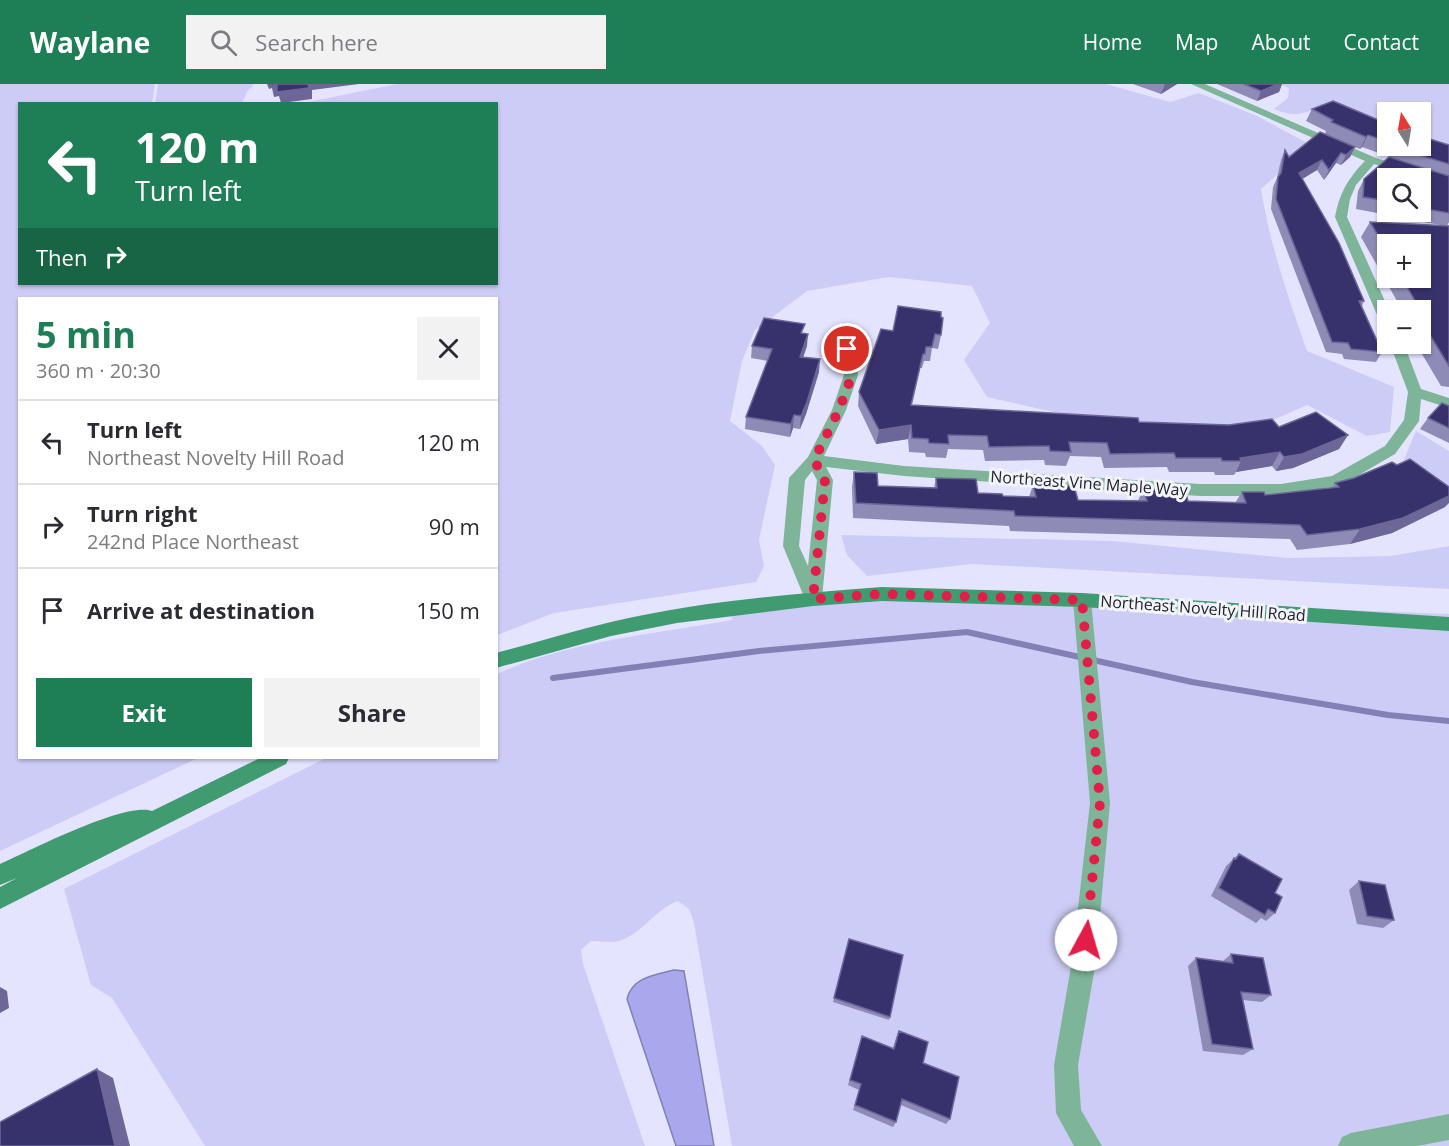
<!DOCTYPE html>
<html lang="en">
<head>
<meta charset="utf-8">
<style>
  body { margin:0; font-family:"Open Sans",sans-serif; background:#f2f2f3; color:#2b2b33; height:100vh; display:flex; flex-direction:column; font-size:22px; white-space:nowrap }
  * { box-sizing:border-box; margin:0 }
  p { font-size:20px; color:#7c7c81 }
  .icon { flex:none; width:33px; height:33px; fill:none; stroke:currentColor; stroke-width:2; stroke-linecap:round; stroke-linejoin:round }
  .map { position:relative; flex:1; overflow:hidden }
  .drawer { position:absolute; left:18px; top:213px; width:480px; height:462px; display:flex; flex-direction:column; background:#fff; border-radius:0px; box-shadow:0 2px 4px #0004 }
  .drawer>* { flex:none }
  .guide { position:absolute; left:18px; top:18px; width:480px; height:183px; border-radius:0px; box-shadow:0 2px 4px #0004; background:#1e7f57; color:#fff; overflow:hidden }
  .needle { width:39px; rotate:349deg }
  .controls { position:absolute; left:1377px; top:18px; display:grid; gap:12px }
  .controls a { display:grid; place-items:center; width:54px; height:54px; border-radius:0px; background:#fff; box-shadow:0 2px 4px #0004; font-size:30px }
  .pin { position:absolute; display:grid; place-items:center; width:51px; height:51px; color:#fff; margin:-26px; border:3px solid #fff; border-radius:50%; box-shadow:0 2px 6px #0007 }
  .me { position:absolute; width:66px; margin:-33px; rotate:6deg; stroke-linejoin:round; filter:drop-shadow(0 0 4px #0008) }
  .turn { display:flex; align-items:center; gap:21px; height:126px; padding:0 18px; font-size:27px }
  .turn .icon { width:78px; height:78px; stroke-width:2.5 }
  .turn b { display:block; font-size:42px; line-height:51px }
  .then { display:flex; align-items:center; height:57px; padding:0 18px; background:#0003; gap:12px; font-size:22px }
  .round { display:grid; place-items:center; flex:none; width:63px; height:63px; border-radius:0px; background:#f2f2f3 }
  .head { display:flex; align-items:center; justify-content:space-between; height:102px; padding:0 18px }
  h1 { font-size:36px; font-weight:700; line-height:45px; color:#1e7f57 }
  .button { display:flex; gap:12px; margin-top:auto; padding:12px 18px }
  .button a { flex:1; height:69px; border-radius:0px; background:#1e7f57; color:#fff; font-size:24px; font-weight:700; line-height:69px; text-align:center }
  .button a+a { background:#f2f2f3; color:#2b2b33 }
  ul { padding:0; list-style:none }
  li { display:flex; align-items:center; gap:18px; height:84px; padding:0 18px; border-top:2px solid #e1e1e2 }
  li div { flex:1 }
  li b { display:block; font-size:22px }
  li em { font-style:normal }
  header { display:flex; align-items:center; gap:36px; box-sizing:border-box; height:84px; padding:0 30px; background:#1e7f57; color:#fff }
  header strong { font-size:28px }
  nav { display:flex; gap:33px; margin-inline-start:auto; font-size:21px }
  .search { width:420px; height:54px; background:#f2f2f3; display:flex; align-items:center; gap:15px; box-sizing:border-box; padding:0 21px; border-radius:0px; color:#7c7c81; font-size:22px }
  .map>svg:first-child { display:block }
  .green { fill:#ccccf6 }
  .water { fill:#aaa8ed; stroke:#8280b4; stroke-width:1.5 }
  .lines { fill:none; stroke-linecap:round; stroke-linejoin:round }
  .stream { stroke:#8280b4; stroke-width:6 }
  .minor { fill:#7eb598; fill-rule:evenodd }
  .secondary { fill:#419b71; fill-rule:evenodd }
  .wall { fill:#8e8bb6; fill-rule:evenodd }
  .shaded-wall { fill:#6c6798 }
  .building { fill:#38326c; stroke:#6c6798; stroke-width:1.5 }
  .route { stroke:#e11d48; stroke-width:10; stroke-dasharray:0 18 }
  .labels { text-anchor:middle; stroke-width:6; stroke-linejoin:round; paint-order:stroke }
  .street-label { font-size:16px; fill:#23232f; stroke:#f3f3fa }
</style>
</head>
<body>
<header>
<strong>Waylane</strong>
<div class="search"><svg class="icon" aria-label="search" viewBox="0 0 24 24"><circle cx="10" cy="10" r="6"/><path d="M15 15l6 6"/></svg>Search here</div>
<nav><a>Home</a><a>Map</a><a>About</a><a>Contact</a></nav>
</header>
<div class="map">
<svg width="1449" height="1062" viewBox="0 0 1449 1062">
  <rect width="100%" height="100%" fill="#e4e4ff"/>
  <!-- green -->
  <path class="green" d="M0,0H155L152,19L20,20V200H496V20L304,19L397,0H1106L1170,18L1199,9L1257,32L1311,61L1261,105C1270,161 1288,213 1307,267L1394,303L1390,348L1367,352L1307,321L1269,338L1184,344L1071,332L987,313L964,276L990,239L972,202L889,193L807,207L755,246L742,277L730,337L762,362L775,381L759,456L764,482L756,498L554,529L497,551L496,214H20V674H198L0,767Z
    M158,0H253V2L248,6L242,19L155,20Z
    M1279,0H1449V65L1421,57L1420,28H1388L1387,44L1320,23C1302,31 1292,33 1274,25L1288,14L1289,4Z
    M1416,347L1449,367V407L1403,378Z
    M841,451L1113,457L1287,474L1391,472L1449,462V505L971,480L867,492L847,471Z
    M955,511L1449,530V1062H732L694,839L689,825L678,817C655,825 642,850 619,857C611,859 600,857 591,857L581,866L583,880L645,1062H205L112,914L91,901L64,805L326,674H496L497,590C568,557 655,550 732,536L730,524Z"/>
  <!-- water -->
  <path class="water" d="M674,886L684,887L714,1062H676L627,915C632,893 655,891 674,886Z"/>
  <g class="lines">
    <!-- stream -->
    <path class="stream" d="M553,594L759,567L967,548L1192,598L1388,631L1449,637"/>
    <!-- minor -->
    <path class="minor" d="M1191,0H1205L1376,74L1449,97V104L1374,80L1356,101L1350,115L1347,133L1389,226L1388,244L1381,240L1335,133C1339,110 1348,94 1365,77Z
      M1390,260H1404L1421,305L1449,314V324L1421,315L1419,337L1395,370L1342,401L1281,412H1200L904,392L826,383L833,396L822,515L819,520L813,522L807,520L783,462L789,394L808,373L832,326L844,291L840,265L842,262L847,261L854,265L858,291L846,326L824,372L904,382L1200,400H1281L1332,392L1385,362L1404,336L1408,308ZM812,387L817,396L808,482L799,462L805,396Z
      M1082,509L1088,511L1091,516L1110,719L1096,877L1078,981L1081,1026L1102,1062H1074L1056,1029L1054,981L1072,877L1090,719L1073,516L1076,511Z
      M1449,1030V1056L1417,1062H1338L1342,1053L1351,1049Z"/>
    <!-- secondary -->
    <path class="secondary" d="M882,503L1082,509L1449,533V547L1082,523L882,517L813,522L677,539L611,552L496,584V569C535,559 572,547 611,538C699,517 792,510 882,503Z
      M260,674H289L286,680L0,825V803L17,794L0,801V780C29,767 126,717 152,727Z"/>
  </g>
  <!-- wall -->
  <path class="wall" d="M1133,0H1177L1161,10Z
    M1217,0H1282L1279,8L1257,17Z
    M1312,25L1388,40V62H1420L1440,58L1449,61V138L1447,142H1449V303L1441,302L1416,260H1420V226H1402L1361,153L1370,138L1440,141L1356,125L1358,107L1364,95L1390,73L1362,63L1360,65L1325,50L1326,47L1306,37ZM1388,94H1420V128H1388ZM1388,160L1420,194H1388Z
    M1355,63L1350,73L1341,81L1336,79L1324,96L1317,86L1302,95L1364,217L1362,222L1382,268L1376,278L1344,275L1342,270L1326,268L1271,125L1273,103L1277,94L1281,76L1285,66L1289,73Z
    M941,233V251L938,265L932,264L930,277H924L922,284H920L912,321L1139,338L1279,343L1348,351L1339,365L1293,384L1276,387L1272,382L1236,388L1234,391H1215L1214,388H1169L1167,383L1104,384L1101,373L1070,372L1066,382L1045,381L1044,376L985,377L983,366L948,365L946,374L926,373L925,369L909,368L908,355L876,360L858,322L859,308L893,247Z
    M804,249L807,262L803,273L819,288L806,330L800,345L793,344L790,353L745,345L746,333L768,277L751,274L752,262Z
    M1449,322V359L1420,345L1428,334Z
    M854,388L878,402L934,404L936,394L978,409L1003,412L1029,413L1033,401L1078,416L1138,417L1143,405L1188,417L1235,419L1242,408L1265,411L1331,404L1335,399L1445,423L1392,449L1350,460L1297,466L1290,455L1010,447L1009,442L853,434L852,403Z
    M1239,770L1275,809V829L1266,837L1261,834L1256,839L1211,812L1226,782Z
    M1359,797L1394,836L1383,844L1357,840L1349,806Z
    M849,855L890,933L889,936L833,918Z
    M1231,870L1271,911L1262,918L1243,916L1253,965L1243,971L1203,967L1188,882L1196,874L1223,877Z
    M899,947L923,979L950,1035L946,1040L901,1021L896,1038L893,1043L853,1026L859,1006L848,1001L862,952L893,964L896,954Z"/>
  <!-- shaded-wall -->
  <path class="shaded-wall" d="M267,0H359L312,6V15L281,19L279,12L274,13L272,4L269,5Z
    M1165,0H1177L1161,10Z
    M1278,0H1282L1279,8L1257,17L1261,7Z
    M1368,51L1362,63L1360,65L1366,53Z
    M1355,63L1350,73L1341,81L1346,71Z
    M1341,69L1336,79L1324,96L1329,86Z
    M1322,76L1317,86L1294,100L1299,89Z
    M808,250L807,262L799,285L800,273Z
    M820,275L819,288L806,330L800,345L801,332Z
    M794,331L793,344L790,353L791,340Z
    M911,341L908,355L876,360L879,346Z
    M1348,351L1339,365L1293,384L1276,387L1284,373Z
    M1280,368L1272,382L1236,388L1241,377L1240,374Z
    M1449,412V419L1445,423L1392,449L1350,460L1360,445Z
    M0,903L7,907L9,924L0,929Z
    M97,985L113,994L130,1062H115Z"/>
  <!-- building -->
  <path class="building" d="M271,0H308L309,4L277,8V1L271,2Z
    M1244,0H1278L1261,7Z
    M1333,17L1388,40V58L1368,51L1366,53L1331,38L1333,36L1312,25Z
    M1320,48L1355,63L1346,71L1341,69L1329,86L1322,76L1299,89L1339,159L1364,217H1359L1382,268L1351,265L1348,259L1332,258L1276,115L1278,93L1281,89L1285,66L1289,73Z
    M1420,52L1449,61V80L1399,65L1401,63L1396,62H1420Z
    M1389,73L1449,92V129L1420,124V94H1388V117L1363,113L1364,95Z
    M1370,138L1449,142V282L1420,235V226H1416L1414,223L1419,224L1402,194H1420V160H1388V169Z
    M898,222L941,228V233L943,234L941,251L935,250L932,263H926L925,270H923L911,321L1138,334L1139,338L1229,341L1272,335L1279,343L1316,328L1348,351L1302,370L1284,373L1280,368L1240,374L1241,377H1222L1221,374H1176L1174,369L1110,370L1107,359L1069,358L1071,368L1050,367L1049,362L989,363L987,352L948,351L949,360L929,359L928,355L912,354L911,341L879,346L859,308L881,245L893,247Z
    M764,234L805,240L801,249L808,250L800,273L820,275L807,318L801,332L794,331L791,340L746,333L772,265L752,262Z
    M1442,319L1449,322V344L1428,334Z
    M1410,375L1449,403V412L1403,434L1360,445L1307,451L1300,441L1015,432L1014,427L856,419L854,388L877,389L878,402L937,404L936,394L976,395L978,409L1002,410L1003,412L1036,413L1033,401L1074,402L1078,416L1147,417L1143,405L1185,406L1188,417L1246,419L1242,408H1264L1265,411L1339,403L1335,399L1354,394L1392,378L1397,381Z
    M1239,770L1282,795L1275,809L1282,813L1275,829L1268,825L1265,831L1219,804L1234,774L1236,775Z
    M1359,797L1385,801L1394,836L1367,832Z
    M849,855L903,871L890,933L834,914Z
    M1231,870L1263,874L1271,911L1241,908L1253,965L1212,960L1196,874L1233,879Z
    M899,947L928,958L923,979L959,993L950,1035L902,1015L896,1038L855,1021L861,1000L850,996L862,952L894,965Z
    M97,985L115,1062H0V1038Z"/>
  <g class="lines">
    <!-- route -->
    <path class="route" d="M847,265L852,291L839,326L814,376L825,396L813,515L882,510L1082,516L1100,719L1086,856"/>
  </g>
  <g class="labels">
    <!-- street labels -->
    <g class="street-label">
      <text transform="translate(1089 399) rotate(4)" y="6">Northeast Vine Maple Way</text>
      <text transform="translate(1203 524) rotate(4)" y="6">Northeast Novelty Hill Road</text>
    </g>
  </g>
</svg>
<div class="controls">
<a><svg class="needle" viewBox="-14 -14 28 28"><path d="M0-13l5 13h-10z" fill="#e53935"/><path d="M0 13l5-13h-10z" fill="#7c7c81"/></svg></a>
<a><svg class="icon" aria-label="search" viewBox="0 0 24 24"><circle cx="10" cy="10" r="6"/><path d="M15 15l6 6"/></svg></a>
<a>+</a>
<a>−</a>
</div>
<div class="pin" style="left:847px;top:265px;background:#d93025"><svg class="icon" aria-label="arrive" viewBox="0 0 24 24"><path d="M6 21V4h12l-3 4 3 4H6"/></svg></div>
<svg class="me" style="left:1086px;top:856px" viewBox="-20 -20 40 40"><circle r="19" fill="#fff"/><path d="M0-13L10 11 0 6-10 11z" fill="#e11d48"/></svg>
<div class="guide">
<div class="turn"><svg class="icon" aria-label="left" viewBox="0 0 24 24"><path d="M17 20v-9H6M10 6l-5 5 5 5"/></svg><div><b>120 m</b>Turn left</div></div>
<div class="then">Then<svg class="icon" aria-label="right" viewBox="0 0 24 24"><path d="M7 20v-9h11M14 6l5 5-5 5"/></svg></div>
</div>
<section class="drawer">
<div class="head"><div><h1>5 min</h1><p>360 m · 20:30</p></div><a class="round"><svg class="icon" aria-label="close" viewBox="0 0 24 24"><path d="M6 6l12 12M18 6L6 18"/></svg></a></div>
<ul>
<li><svg class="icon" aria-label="left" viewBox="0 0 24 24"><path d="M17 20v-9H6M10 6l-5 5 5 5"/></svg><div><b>Turn left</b><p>Northeast Novelty Hill Road</p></div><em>120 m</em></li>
<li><svg class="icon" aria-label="right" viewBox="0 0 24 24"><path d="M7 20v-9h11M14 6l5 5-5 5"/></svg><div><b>Turn right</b><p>242nd Place Northeast</p></div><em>90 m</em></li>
<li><svg class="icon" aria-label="arrive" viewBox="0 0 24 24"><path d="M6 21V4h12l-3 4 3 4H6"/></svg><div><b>Arrive at destination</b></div><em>150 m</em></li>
</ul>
<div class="button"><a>Exit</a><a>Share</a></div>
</section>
</div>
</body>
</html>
